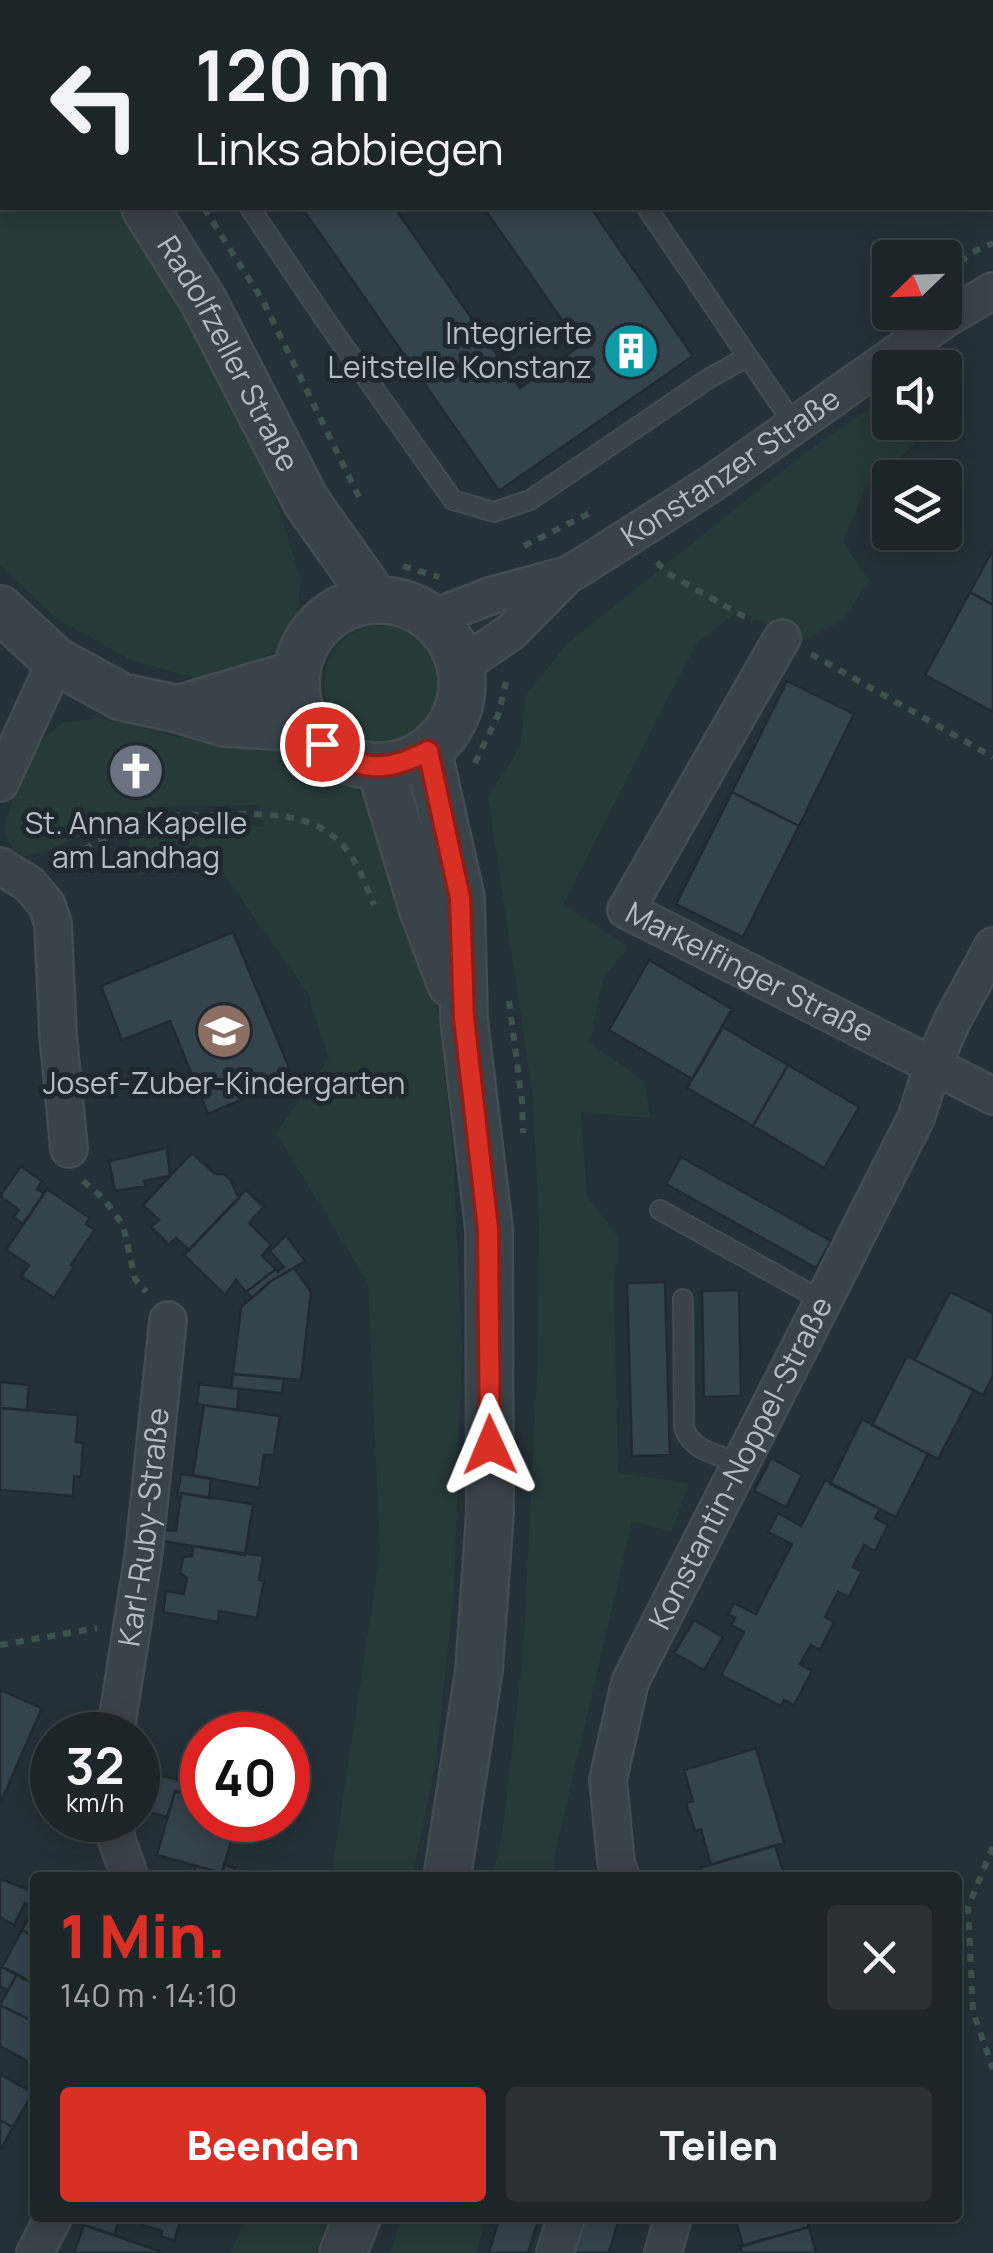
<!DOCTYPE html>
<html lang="de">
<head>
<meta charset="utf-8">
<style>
  body { margin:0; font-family:Manrope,sans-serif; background:#293136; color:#f1f3f6; height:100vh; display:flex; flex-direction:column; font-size:38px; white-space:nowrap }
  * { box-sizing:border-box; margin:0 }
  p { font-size:32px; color:#a0a5a8 }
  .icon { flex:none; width:55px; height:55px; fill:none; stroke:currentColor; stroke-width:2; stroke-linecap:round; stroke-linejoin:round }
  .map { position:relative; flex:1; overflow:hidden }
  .details { position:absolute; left:30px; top:1872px; width:932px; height:350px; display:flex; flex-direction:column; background:#1c252a; border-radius:10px; box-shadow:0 5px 25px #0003,0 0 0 2px #3a4247 }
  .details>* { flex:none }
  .guide { position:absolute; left:0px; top:0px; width:995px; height:210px; box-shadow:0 5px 25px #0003,0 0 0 2px #3a4247; background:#1c252a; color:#f1f3f6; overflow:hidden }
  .needle { width:65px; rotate:247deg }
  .fabs { position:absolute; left:872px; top:240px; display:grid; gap:20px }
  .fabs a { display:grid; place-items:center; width:90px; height:90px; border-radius:10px; background:#1c252a; box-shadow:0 5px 25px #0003,0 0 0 2px #3a4247; font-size:50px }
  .speed { position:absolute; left:30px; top:1712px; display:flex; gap:20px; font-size:50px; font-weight:700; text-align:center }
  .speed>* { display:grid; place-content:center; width:130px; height:130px; border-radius:50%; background:#1c252a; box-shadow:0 5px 25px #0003,0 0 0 2px #3a4247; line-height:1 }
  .speed small { font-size:25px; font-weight:400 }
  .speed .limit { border:15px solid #d22; background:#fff; color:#111 }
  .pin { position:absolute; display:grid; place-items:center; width:85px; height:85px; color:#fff; margin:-42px; border:5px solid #fff; border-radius:50%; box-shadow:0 2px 10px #0007 }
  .me { position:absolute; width:110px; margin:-55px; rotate:359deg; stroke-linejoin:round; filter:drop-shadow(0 0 8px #0008) }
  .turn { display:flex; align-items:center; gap:35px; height:210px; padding:0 30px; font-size:45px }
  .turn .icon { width:130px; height:130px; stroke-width:2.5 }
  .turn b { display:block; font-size:70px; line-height:85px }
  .round { display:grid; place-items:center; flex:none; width:105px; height:105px; border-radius:10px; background:#293136 }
  .overview { display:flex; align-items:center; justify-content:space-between; height:170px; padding:0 30px }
  h1 { font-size:60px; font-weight:800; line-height:75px; color:#d93025 }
  .button { display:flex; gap:20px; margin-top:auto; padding:20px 30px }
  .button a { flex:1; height:115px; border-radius:10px; background:#d93025; color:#fff; font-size:40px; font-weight:800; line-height:115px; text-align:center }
  .button a+a { background:#293136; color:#f1f3f6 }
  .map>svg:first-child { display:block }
  .green { fill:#273938 }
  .building { fill:#35434c; stroke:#202a30; stroke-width:2.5 }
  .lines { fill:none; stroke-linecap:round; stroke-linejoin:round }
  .service-casing { stroke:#424c52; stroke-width:22 }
  .minor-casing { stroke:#424c52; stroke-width:40 }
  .tertiary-casing { stroke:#424c52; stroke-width:50 }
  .path { stroke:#40524f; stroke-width:6; stroke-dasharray:8 8; stroke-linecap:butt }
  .service { stroke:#394349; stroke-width:18 }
  .minor { stroke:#394349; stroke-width:35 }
  .tertiary { stroke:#394349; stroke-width:45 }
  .route-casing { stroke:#8d1f18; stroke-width:25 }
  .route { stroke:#d93025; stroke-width:18 }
  .labels { text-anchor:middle; stroke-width:10; stroke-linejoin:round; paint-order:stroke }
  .poi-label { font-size:30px; fill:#b4bec4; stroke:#1e282e }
  .street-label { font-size:30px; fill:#b4bec4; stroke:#1e282e }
</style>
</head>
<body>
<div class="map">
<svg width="993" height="2253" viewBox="0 0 993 2253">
  <rect width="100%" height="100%" fill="#253138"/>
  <!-- green -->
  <path class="green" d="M0,45L2,49V208H119L153,256L209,352L272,488L301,580L297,616L278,649L237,672L193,678L129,659L55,618L0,565Z
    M890,394V422L937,423L865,489L843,542L869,581L843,621L803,641L738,611L696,644L563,904L628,947L604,977L589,1042L645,1082L650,1118L581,1112L587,1197L619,1238L614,1284L618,1473L689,1483L672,1531L632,1522L556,1849L555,1877H492L502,1836L523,1654L537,1374L539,1228L533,1098L488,797L520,747L526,694L568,643L805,453Z
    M324 683a58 58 0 1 1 116 0a58 58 0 1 1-116 0Z
    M99,718L209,744L273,749L300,756L354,786L372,808L390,844L438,1015L453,1150L462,1350L454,1591L436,1761L412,1877H331L380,1553L368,1283L276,1133L329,1059L308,994L214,860L136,875L128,835C177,819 214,821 264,827L259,805L158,807L113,822L44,852L24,856L14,850L5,835L6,818L14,795L34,748L62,723Z
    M245,2218H328L316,2253H231Z
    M402,2218H486L476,2253H390Z"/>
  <!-- building -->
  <path class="building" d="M166,0H317L319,2H168Z
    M802,0H950L948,2H800Z
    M950,0H993V92L992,2H948Z
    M302,208H395L520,388L580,346L484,208H591L693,356L499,491Z
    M993,550V605L970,592Z
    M970,592L993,605V712L925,675Z
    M787,681L854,714L799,826L732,792Z
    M145,757L156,779L132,789L121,785L117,775L124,766Z
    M732,792L799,826L743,937L676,904Z
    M233,932L290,1070L245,1088L248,1097L208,1114L170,1021L122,1040L101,986Z
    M649,960L732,1009L692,1079L609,1030Z
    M723,1027L788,1065L753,1126L687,1088Z
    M788,1065L859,1107L824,1168L753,1126Z
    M167,1148L170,1176L144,1181L146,1186L115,1191L109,1161Z
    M192,1153L215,1174H224L230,1179L239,1198L189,1250L176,1238L169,1245L151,1227L159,1220L143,1205Z
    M681,1157L831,1241L816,1268L666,1184Z
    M21,1166L42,1181L37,1189L44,1193L23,1224L13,1217L19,1210L0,1196Z
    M47,1189L90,1218L86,1224L95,1230L71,1265L74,1267L54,1298L21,1276L29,1265L6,1250Z
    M246,1190L264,1207L249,1223L271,1245L262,1256L276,1269L246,1292L236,1280L225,1295L184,1255Z
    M286,1235L305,1261L271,1281L252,1298L246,1292L276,1269L278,1272L284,1267L270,1251Z
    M294,1268L311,1292L301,1380L233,1374L241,1307L271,1281Z
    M665,1282L670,1455L632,1456L627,1283Z
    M739,1290L741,1396L704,1397L702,1291Z
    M950,1292L993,1313V1376L983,1395L915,1360Z
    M907,1356L974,1390L938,1459L872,1425Z
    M233,1374L284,1379L282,1393L231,1388Z
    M0,1382L29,1385L27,1410L0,1408Z
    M199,1384L239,1389L237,1410L197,1404Z
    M204,1405L280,1416L274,1455H264L259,1488L193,1475Z
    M0,1408L78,1415L76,1442L83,1443L81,1477L74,1476L73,1496L0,1490Z
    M862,1419L928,1454L896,1517L830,1484Z
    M771,1458L802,1475L786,1507L754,1491Z
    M181,1474L211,1479L209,1498L181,1493V1497H177Z
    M825,1480L880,1509L875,1518L888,1525L875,1551L864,1545L853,1567L862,1571L849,1597L838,1592L825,1617L834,1622L820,1650L811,1645L800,1664L812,1671L794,1705L784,1700L781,1706L721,1675L744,1632L731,1625L735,1618L728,1614L734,1603L756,1614L792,1544L768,1532L778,1513L801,1526Z
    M181,1493L253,1504L245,1555L163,1541L165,1530L176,1531Z
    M193,1546L263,1556L259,1580L264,1581L257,1618L219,1611L218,1622L163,1612L166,1591L184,1594L187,1578L180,1573L183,1557L192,1556Z
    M694,1620L723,1637L704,1670L674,1653Z
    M0,1690L42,1708L0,1804Z
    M756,1748L784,1843L711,1865L701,1829L695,1831L686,1803L693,1801L684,1770Z
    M142,1771L183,1781L179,1792L175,1791L167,1817L138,1809V1789Z
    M175,1791L202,1798V1820H237L222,1873L157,1855Z
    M775,1845L785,1878H703L700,1868Z
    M224,1865L235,1868L233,1878H211L194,1872L196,1866L222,1873Z
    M0,1879L35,1892L34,1908L25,1903L14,1925L0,1917Z
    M35,1906V1937L22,1930Z
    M22,1930L35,1937V1985L2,1967Z
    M0,1966L17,1974L8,1990L0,1986Z
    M17,1974L35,1985V2022L0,2005Z
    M0,2005L35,2022V2065L0,2046Z
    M0,2074L33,2093L13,2127L0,2120Z
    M0,2120L13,2127L0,2151Z
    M86,2218H120L114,2235L84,2225Z
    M121,2218H181L174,2241L161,2236L162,2231Z
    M499,2218H539L528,2253H489Z
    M582,2218H619L609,2253H571Z
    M735,2218H806L809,2227L743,2246Z
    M84,2225L162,2252V2253H74Z
    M809,2227L816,2253H742L740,2246Z"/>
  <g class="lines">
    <!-- service casing -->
    <g class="service-casing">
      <path id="service" d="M250,208L326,321L453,500L494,512L530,500L708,379L747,357
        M647,208L795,426
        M660,1210L823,1301
        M683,1299L684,1428C693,1452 719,1455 741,1463"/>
    </g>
    <!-- minor casing -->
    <g class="minor-casing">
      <g id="minor">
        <path id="s1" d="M430,619L493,595L567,575L586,564L714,482L948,317L993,291"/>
        <path id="s2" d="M782,638L626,910L993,1096"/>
        <path d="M460,667L512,631L566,576"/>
        <path d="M0,783L56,661"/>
        <path d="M0,866L29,884L47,905L53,924L58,1034L69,1149"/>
        <path id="s3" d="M115,1735L144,1551L168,1320"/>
        <path d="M115,1820L116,1837L130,1878"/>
        <path id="s4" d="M621,1878L616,1862L608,1780L630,1682L916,1118L933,1065L952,1021L993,946"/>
        <path d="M35,2253L53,2218"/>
        <path d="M555,2253L566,2218"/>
        <path d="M663,2253L673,2218"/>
      </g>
    </g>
    <!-- tertiary casing -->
    <g class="tertiary-casing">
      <g id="tertiary">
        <path d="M0,10L2,14"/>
        <path id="s5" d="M145,208L204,302L306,501L376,600"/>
        <circle cx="379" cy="683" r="83"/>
        <path d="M0,609L56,661L122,697L178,709L225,723L308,728"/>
        <path d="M178,709L296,674"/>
        <path d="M428,751L461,898L464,1019L489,1229L490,1513L479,1670L447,1878"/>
        <path d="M380,767L423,910L451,984"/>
        <path d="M343,2253L357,2218"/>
      </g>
    </g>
    <!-- path -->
    <path class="path" d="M204,208L263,301L361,501
      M947,271L977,250L993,243
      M524,546L594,511
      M657,562L667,573L752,621
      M403,566L439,577
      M811,654L993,757
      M475,763L498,715L506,682
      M56,863C90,847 125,825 162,817C177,814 194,815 209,815C255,814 314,808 346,849C359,865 366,886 374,905
      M509,1001L522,1101L523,1133
      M83,1181L103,1198L123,1225L135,1279L146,1292
      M0,1645L97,1628
      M993,1847L968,1907L973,2012L993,2069"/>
    <!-- service -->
    <use href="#service" class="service"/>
    <!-- minor -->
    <use href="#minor" class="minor"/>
    <!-- tertiary -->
    <use href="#tertiary" class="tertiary"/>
  </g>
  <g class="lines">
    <!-- route casing -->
    <g class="route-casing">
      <path id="route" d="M322,744C359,772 386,773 428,751L460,898L464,1018L488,1229L490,1445"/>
    </g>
    <!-- route -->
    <use href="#route" class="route"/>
  </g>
  <!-- icons -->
  <defs>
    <g id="building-disc" transform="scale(2.875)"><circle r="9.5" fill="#0f9aa8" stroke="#1e282e"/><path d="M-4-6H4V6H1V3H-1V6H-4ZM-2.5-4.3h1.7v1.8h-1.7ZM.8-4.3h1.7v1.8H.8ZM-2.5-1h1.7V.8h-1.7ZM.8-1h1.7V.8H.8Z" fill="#fff"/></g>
    <g id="church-disc" transform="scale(2.875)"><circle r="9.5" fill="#6b7280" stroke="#1e282e"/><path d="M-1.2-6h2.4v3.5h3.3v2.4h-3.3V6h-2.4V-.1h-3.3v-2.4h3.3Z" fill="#fff"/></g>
    <g id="school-disc" transform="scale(2.875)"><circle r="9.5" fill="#8d6e63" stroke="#1e282e"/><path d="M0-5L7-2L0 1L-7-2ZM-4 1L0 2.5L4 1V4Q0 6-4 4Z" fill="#fff"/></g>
  </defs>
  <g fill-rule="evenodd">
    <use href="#building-disc" x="631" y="351"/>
    <use href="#church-disc" x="136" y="771"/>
    <use href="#school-disc" x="224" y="1031"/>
  </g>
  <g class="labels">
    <!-- poi labels -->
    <g class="poi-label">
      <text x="592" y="344" text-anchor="end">Integrierte<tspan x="592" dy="34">Leitstelle Konstanz</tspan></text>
      <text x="136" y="834">St. Anna Kapelle<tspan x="136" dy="34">am Landhag</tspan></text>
      <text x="224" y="1094">Josef-Zuber-Kindergarten</text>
    </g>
    <!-- street labels -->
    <g class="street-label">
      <text dy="10" stroke="none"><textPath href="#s5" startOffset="168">Radolfzeller Straße</textPath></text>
      <text dy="10" stroke="none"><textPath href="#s1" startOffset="340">Konstanzer Straße</textPath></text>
      <text dy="10" stroke="none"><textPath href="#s2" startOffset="452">Markelfinger Straße</textPath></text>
      <text dy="10" stroke="none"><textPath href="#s4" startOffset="445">Konstantin-Noppel-Straße</textPath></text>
      <text dy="10" stroke="none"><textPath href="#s3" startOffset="210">Karl-Ruby-Straße</textPath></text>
    </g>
  </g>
</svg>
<div class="fabs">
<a><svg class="needle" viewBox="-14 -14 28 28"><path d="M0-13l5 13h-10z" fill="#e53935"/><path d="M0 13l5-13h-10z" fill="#a0a5a8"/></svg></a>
<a><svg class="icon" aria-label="sound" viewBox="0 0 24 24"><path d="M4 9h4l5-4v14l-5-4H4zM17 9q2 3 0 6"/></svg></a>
<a><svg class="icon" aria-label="layers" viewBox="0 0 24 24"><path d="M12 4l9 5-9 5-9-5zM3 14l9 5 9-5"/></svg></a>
</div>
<div class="speed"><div>32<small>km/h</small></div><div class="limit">40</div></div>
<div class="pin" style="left:322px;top:744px;background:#d93025"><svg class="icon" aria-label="arrive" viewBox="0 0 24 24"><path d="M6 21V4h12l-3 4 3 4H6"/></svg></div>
<svg class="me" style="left:490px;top:1445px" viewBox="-20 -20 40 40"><path d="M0-17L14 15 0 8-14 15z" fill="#d93025" stroke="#fff" stroke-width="4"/></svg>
<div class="guide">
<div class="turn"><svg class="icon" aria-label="left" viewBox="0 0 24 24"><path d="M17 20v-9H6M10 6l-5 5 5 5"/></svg><div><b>120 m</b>Links abbiegen</div></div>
</div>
<section class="details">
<div class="overview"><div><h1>1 Min.</h1><p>140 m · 14:10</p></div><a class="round"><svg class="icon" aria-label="close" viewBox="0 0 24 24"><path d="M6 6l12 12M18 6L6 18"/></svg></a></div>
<div class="button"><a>Beenden</a><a>Teilen</a></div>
</section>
</div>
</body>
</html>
